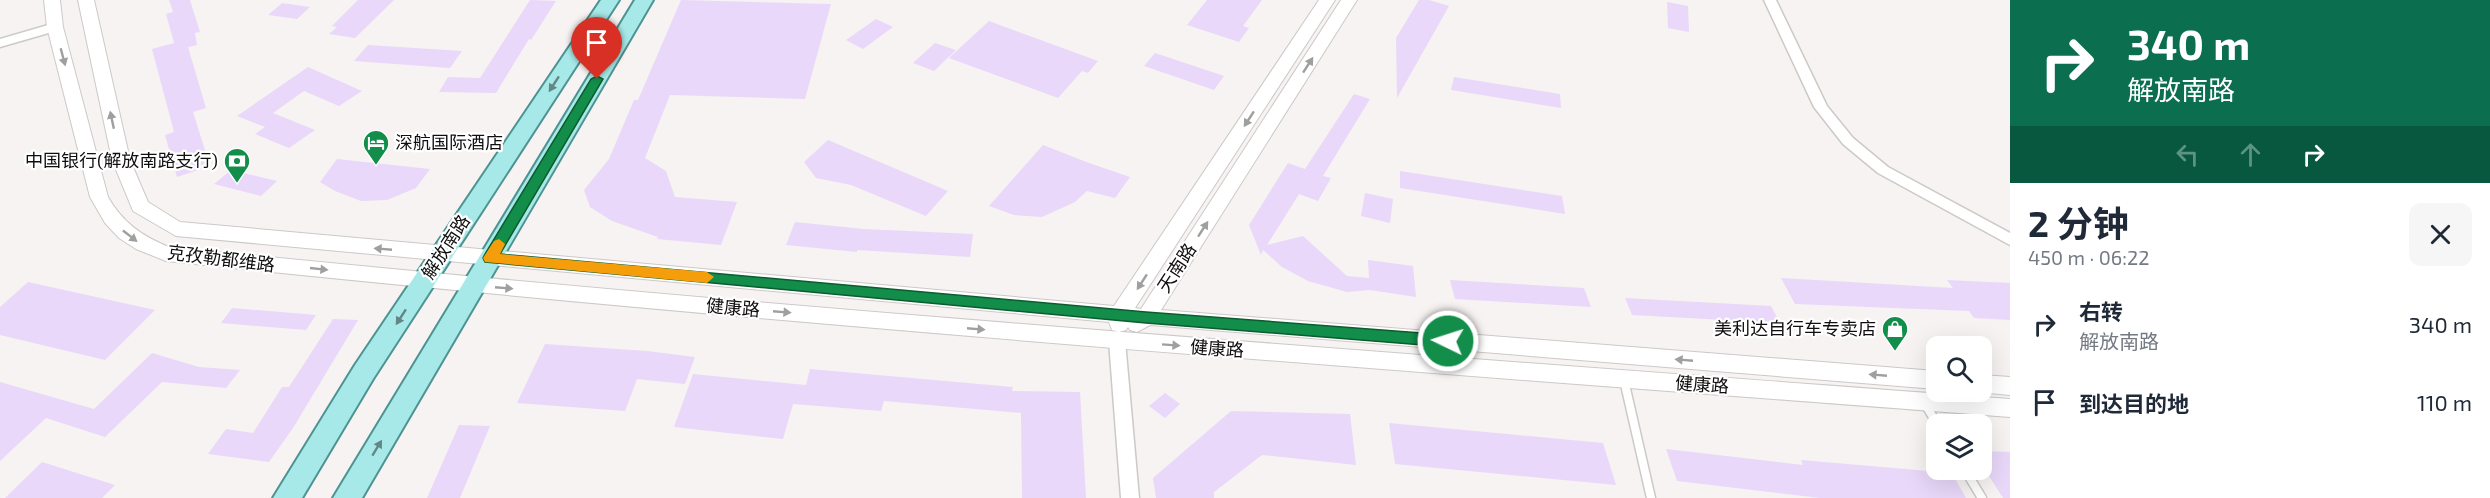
<!DOCTYPE html>
<html lang="zh">
<head>
<meta charset="utf-8">
<style>
  body { margin:0; font-family:"Exo 2","Noto Sans SC",sans-serif; background:#f6f6f7; color:#1f2937; height:100vh; display:flex; flex-direction:column; font-size:22px; white-space:nowrap }
  * { box-sizing:border-box; margin:0 }
  p { font-size:20px; color:#747a83 }
  .icon { flex:none; width:33px; height:33px; fill:none; stroke:currentColor; stroke-width:2; stroke-linecap:round; stroke-linejoin:round }
  .map { position:relative; flex:1; overflow:hidden }
  .sheet { display:flex; flex-direction:column; background:#fff; width:480px }
  .sheet>* { flex:none }
  .banner { background:#0b6e4f; color:#fff; overflow:hidden }
  .tools { position:absolute; left:1926px; top:336px; display:grid; gap:12px }
  .tools a { display:grid; place-items:center; width:66px; height:66px; border-radius:12px; background:#fff; box-shadow:0 6px 24px #0002; font-size:30px }
  .pin { position:absolute; display:grid; place-items:center; width:51px; height:51px; color:#fff; margin:-62px -26px; border-radius:50% 50% 50% 0; rotate:-45deg; box-shadow:0 0 6px #0007 }
  .pin .icon { rotate:45deg }
  .me { position:absolute; width:66px; margin:-33px; rotate:274deg; stroke-linejoin:round; filter:drop-shadow(0 0 4px #0008) }
  .turn { display:flex; align-items:center; gap:21px; height:126px; padding:0 18px; font-size:27px }
  .turn .icon { width:78px; height:78px; stroke-width:2.5 }
  .turn b { display:block; font-size:42px; line-height:51px }
  .lanes { display:flex; align-items:center; height:57px; padding:0 18px; background:#0003; justify-content:center; gap:30px; direction:ltr }
  .lanes .off { opacity:.35 }
  .round { display:grid; place-items:center; flex:none; width:63px; height:63px; border-radius:12px; background:#f6f6f7 }
  .head { display:flex; align-items:center; justify-content:space-between; height:102px; padding:0 18px }
  h1 { font-size:36px; font-weight:700; line-height:45px }
  ul { padding:0; list-style:none }
  li { display:flex; align-items:center; gap:18px; height:78px; padding:0 18px }
  li div { flex:1 }
  li b { display:block; font-size:22px }
  li em { font-style:normal }
  main { display:flex; flex:1; min-height:0 }
  .map>svg:first-child { display:block }
  .building { fill:#e9d8f9 }
  .lines { fill:none; stroke-linecap:round; stroke-linejoin:round }
  .lane-casing { stroke:#ccc9c7; stroke-width:11 }
  .street-casing { stroke:#ccc9c7; stroke-width:3 }
  .secondary-casing { stroke:#ccc9c7; stroke-width:2 }
  .primary-casing { stroke:#4c9391; stroke-width:4 }
  .lane { stroke:#fff; stroke-width:8 }
  .street { fill:#fff; fill-rule:evenodd }
  .secondary { fill:#fff; fill-rule:evenodd }
  .primary { fill:#a7e9e8; fill-rule:evenodd }
  .oneway { fill:#9f9f9f }
  .oneway2 { fill:#638686 }
  .route { fill:#128e4a; stroke:#0c5c30; stroke-width:1.5 }
  .slow { fill:#f59e0b }
  .labels { text-anchor:middle; stroke-width:4.5; stroke-linejoin:round; paint-order:stroke }
  .poi-label { font-size:18px; fill:#100e0e; stroke:#fff; text-anchor:end }
  .street-label { font-size:18px; fill:#100e0e; stroke:#fff }
</style>
</head>
<body>
<main>
<div class="map">
<svg width="2010" height="498" viewBox="0 0 2010 498">
  <rect width="100%" height="100%" fill="#f7f3f2"/>
  <!-- building -->
  <path class="building" d="M169,0H190L200,32L195,33L197,45L188,47L206,108L193,112L210,166L177,177L165,135L174,132L152,49L174,43L166,14L173,12Z
    M358,0H394L355,38L329,34L337,27L332,26Z
    M530,0L556,1L531,40L529,39L496,93L439,92L448,77L480,78Z
    M681,0L831,4L805,99L670,95L645,158L666,171L675,197L737,202L721,245L657,239L658,237L612,221L590,207L584,190L609,159L634,100H638Z
    M1207,0H1262L1243,26L1249,28L1239,42L1187,25Z
    M1419,0H1429L1449,6L1397,98L1396,38Z
    M1667,2L1688,6L1689,32L1668,28Z
    M282,3L310,7L297,19L268,15Z
    M876,19L893,27L863,49L846,40Z
    M989,21L1098,61L1088,73L1082,71L1058,98L949,58Z
    M935,43L956,50L934,71L913,63Z
    M368,45L462,51L450,68L354,61Z
    M1155,53L1224,76L1214,90L1144,66Z
    M308,67L362,91L339,106L304,91L273,113L315,130L289,148L255,134L265,127L237,116Z
    M1454,77L1560,94L1561,108L1451,90Z
    M1354,94L1370,99L1323,176L1331,178L1318,201L1299,194L1267,245L1303,236L1347,276L1369,278L1368,260L1413,266L1416,297L1370,290L1347,292L1308,281L1282,267L1263,250L1261,255L1249,225L1288,163L1305,169Z
    M828,140L948,191L926,216L851,185L816,178L804,162Z
    M1043,145L1089,163L1130,177L1115,198L1087,191L1075,202L1042,217L1014,215L989,206Z
    M337,159L430,169L416,188L387,200L361,201L335,191L320,182Z
    M231,170L277,181L261,196L214,184Z
    M1400,171L1562,196L1565,214L1400,188Z
    M1365,193L1393,199L1390,223L1361,216Z
    M795,222L864,229L973,234L970,257L857,250V252L786,245Z
    M1781,278L1953,288L1947,280L2010,283V320L1974,318L1969,311L1795,304Z
    M1450,280L1584,288L1591,307L1455,299Z
    M28,282L155,310L105,360L0,335V307Z
    M1625,298L1771,306L1780,323L1632,315Z
    M232,308L316,315L306,330L221,323Z
    M333,319L358,320L293,428L269,462L208,454L226,429L253,433L282,387H289Z
    M545,344L647,351L695,357L685,384L637,379L625,411L517,403Z
    M152,353L199,367L240,370L226,388L162,382L105,437L46,418L0,461V382L94,409Z
    M810,369L1013,387L1012,391L1080,392L1086,498H1022L1021,413L884,401L881,411L793,404L783,439L674,427L693,374L806,385Z
    M1165,393L1180,404L1165,418L1149,406Z
    M1231,411L1350,414L1356,465L1262,455L1214,492V498H1156L1153,478Z
    M1389,423L1603,443L1616,485L1395,464Z
    M459,425L490,426L460,498H427Z
    M1666,449L1803,465L1801,460L1952,473L1966,498H1820L1677,481Z
    M1982,451L2010,452V498H2003L1982,465Z
    M42,462L115,485L102,498H5Z"/>
  <g class="lines">
    <!-- lane casing -->
    <g class="lane-casing">
      <path id="lane" d="M1624,380L1651,498
        M1924,402L1937,424
        M1965,470L1982,498"/>
    </g>
    <!-- street casing -->
    <g class="street-casing">
      <path id="street" d="M1764,0H1776L1827,106L1853,138L1888,167L2010,233V245L1878,173L1843,144L1814,107Z
        M55,23L61,27L59,30L0,47V39Z
        M1117,335L1123,336L1125,341L1139,498H1121L1109,341L1111,336Z"/>
    </g>
    <!-- secondary casing -->
    <g class="secondary-casing">
      <path id="secondary" d="M44,0H60L63,27L108,197C123,223 142,236 169,247C781,310 1396,353 2010,399V417C1395,370 780,326 166,261L136,249L119,238L105,223L90,197L47,27Z
        M78,0H94L130,160L148,202L180,222L1114,306L1319,0H1335L1135,308L1141,309L1341,0H1357L1161,310L1936,371V389L1150,325L1137,332L1130,330L1128,327L1126,330L1119,332L1112,330L1109,322L176,236L133,211L131,206L112,160Z
        M1982,375L2010,377V395L1978,392H1982Z"/>
    </g>
    <!-- primary casing -->
    <g class="primary-casing">
      <path id="primary" d="M601,0H619L373,379L302,498H273L355,365Z
        M635,0H653L362,498H333Z"/>
    </g>
    <!-- lane -->
    <use href="#lane" class="lane"/>
    <!-- street -->
    <use href="#street" class="street"/>
    <!-- secondary -->
    <use href="#secondary" class="secondary"/>
    <!-- primary -->
    <use href="#primary" class="primary"/>
  </g>
  <!-- one-way arrows -->
  <defs><path id="oneway-solid" d="M-6-.8H1V-3.2L6.5 0L1 3.2V.8H-6Z" transform="scale(1.5)"/></defs>
  <g class="oneway">
    <use href="#oneway-solid" transform="translate(63 57) rotate(75)"/>
    <use href="#oneway-solid" transform="translate(1308 65) rotate(-57)"/>
    <use href="#oneway-solid" transform="translate(1249 119) rotate(123)"/>
    <use href="#oneway-solid" transform="translate(112 120) rotate(-102)"/>
    <use href="#oneway-solid" transform="translate(1203 229) rotate(-57)"/>
    <use href="#oneway-solid" transform="translate(130 236) rotate(38)"/>
    <use href="#oneway-solid" transform="translate(383 249) rotate(-175)"/>
    <use href="#oneway-solid" transform="translate(319 269) rotate(6)"/>
    <use href="#oneway-solid" transform="translate(1142 282) rotate(123)"/>
    <use href="#oneway-solid" transform="translate(504 288) rotate(5)"/>
    <use href="#oneway-solid" transform="translate(782 312) rotate(5)"/>
    <use href="#oneway-solid" transform="translate(976 329) rotate(5)"/>
    <use href="#oneway-solid" transform="translate(1171 345) rotate(4)"/>
    <use href="#oneway-solid" transform="translate(1684 360) rotate(-175)"/>
    <use href="#oneway-solid" transform="translate(1878 375) rotate(-175)"/>
  </g>
  <g class="oneway2">
    <use href="#oneway-solid" transform="translate(554 84) rotate(123)"/>
    <use href="#oneway-solid" transform="translate(401 317) rotate(123)"/>
    <use href="#oneway-solid" transform="translate(377 448) rotate(-59)"/>
  </g>
  <!-- route -->
  <path class="route" d="M597,76L603,79L500,254L1146,312L1448,335L1454,337L1456,341L1454,345L1448,347L1146,323L485,262L483,258L485,254L591,79Z"/>
  <!-- slow -->
  <path class="slow" d="M499,239L505,244L500,254L707,272L714,277L707,283L485,262L483,258L494,241Z"/>
  <!-- icons -->
  <defs>
    <g id="hotel-pin" transform="scale(1.35)"><path d="M0 17L-7.5 6A9.5 9.5 0 1 1 7.5 6Z" fill="#128e4a" stroke="#fff"/><path d="M-6-4.5h1.5V1H6V5H4.5V3h-9V5H-6ZM-4 0a1.8 1.8 0 1 1 3.6 0ZM.5 0V-2.5h3Q6-2.5 6 0Z" fill="#fff"/></g>
    <g id="bank-pin" transform="scale(1.35)"><path d="M0 17L-7.5 6A9.5 9.5 0 1 1 7.5 6Z" fill="#128e4a" stroke="#fff"/><path d="M-6-4H6V4H-6ZM0-2.3a2.3 2.3 0 1 0 0 4.6a2.3 2.3 0 1 0 0-4.6Z" fill="#fff"/></g>
    <g id="shop-pin" transform="scale(1.35)"><path d="M0 17L-7.5 6A9.5 9.5 0 1 1 7.5 6Z" fill="#128e4a" stroke="#fff"/><path d="M-5-2.5h2.3a2.7 3.5 0 0 1 5.4 0H5L5.5 6h-11ZM-1.5-2.5h3a1.5 2.3 0 0 0-3 0Z" fill="#fff"/></g>
  </defs>
  <g fill-rule="evenodd">
    <use href="#hotel-pin" x="376" y="143"/>
    <use href="#bank-pin" x="237" y="161"/>
    <use href="#shop-pin" x="1895" y="329"/>
  </g>
  <g class="labels">
    <!-- poi labels -->
    <g class="poi-label">
      <text x="395" y="149" text-anchor="start">深航国际酒店</text>
      <text x="218" y="167">中国银行(解放南路支行)</text>
      <text x="1876" y="335">美利达自行车专卖店</text>
    </g>
    <!-- street labels -->
    <g class="street-label">
      <text transform="translate(446 247) rotate(-57)" y="6">解放南路</text>
      <text transform="translate(221 259) rotate(7)" y="6">克孜勒都维路</text>
      <text transform="translate(1177 268) rotate(-57)" y="6">天南路</text>
      <text transform="translate(733 308) rotate(5)" y="6">健康路</text>
      <text transform="translate(1217 349) rotate(4)" y="6">健康路</text>
      <text transform="translate(1702 385) rotate(4)" y="6">健康路</text>
    </g>
  </g>
</svg>
<div class="tools">
<a><svg class="icon" aria-label="search" viewBox="0 0 24 24"><circle cx="10" cy="10" r="6"/><path d="M15 15l6 6"/></svg></a>
<a><svg class="icon" aria-label="layers" viewBox="0 0 24 24"><path d="M12 4l9 5-9 5-9-5zM3 14l9 5 9-5"/></svg></a>
</div>
<div class="pin" style="left:597px;top:79px;background:#d93025"><svg class="icon" aria-label="arrive" viewBox="0 0 24 24"><path d="M6 21V4h12l-3 4 3 4H6"/></svg></div>
<svg class="me" style="left:1448px;top:341px" viewBox="-20 -20 40 40"><circle r="17" fill="#128e4a" stroke="#fff" stroke-width="3"/><path d="M0-11L8 9 0 5-8 9z" fill="#fff"/></svg>
</div>
<section class="sheet">
<div class="banner">
<div class="turn"><svg class="icon" aria-label="right" viewBox="0 0 24 24"><path d="M7 20v-9h11M14 6l5 5-5 5"/></svg><div><b>340 m</b>解放南路</div></div>
<div class="lanes"><svg class="icon off" aria-label="left" viewBox="0 0 24 24"><path d="M17 20v-9H6M10 6l-5 5 5 5"/></svg><svg class="icon off" aria-label="ahead" viewBox="0 0 24 24"><path d="M12 20V5M6 11l6-6 6 6"/></svg><svg class="icon" aria-label="right" viewBox="0 0 24 24"><path d="M7 20v-9h11M14 6l5 5-5 5"/></svg></div>
</div>
<div class="head"><div><h1>2 分钟</h1><p>450 m · 06:22</p></div><a class="round"><svg class="icon" aria-label="close" viewBox="0 0 24 24"><path d="M6 6l12 12M18 6L6 18"/></svg></a></div>
<ul>
<li><svg class="icon" aria-label="right" viewBox="0 0 24 24"><path d="M7 20v-9h11M14 6l5 5-5 5"/></svg><div><b>右转</b><p>解放南路</p></div><em>340 m</em></li>
<li><svg class="icon" aria-label="arrive" viewBox="0 0 24 24"><path d="M6 21V4h12l-3 4 3 4H6"/></svg><div><b>到达目的地</b></div><em>110 m</em></li>
</ul>
</section>
</main>
</body>
</html>
